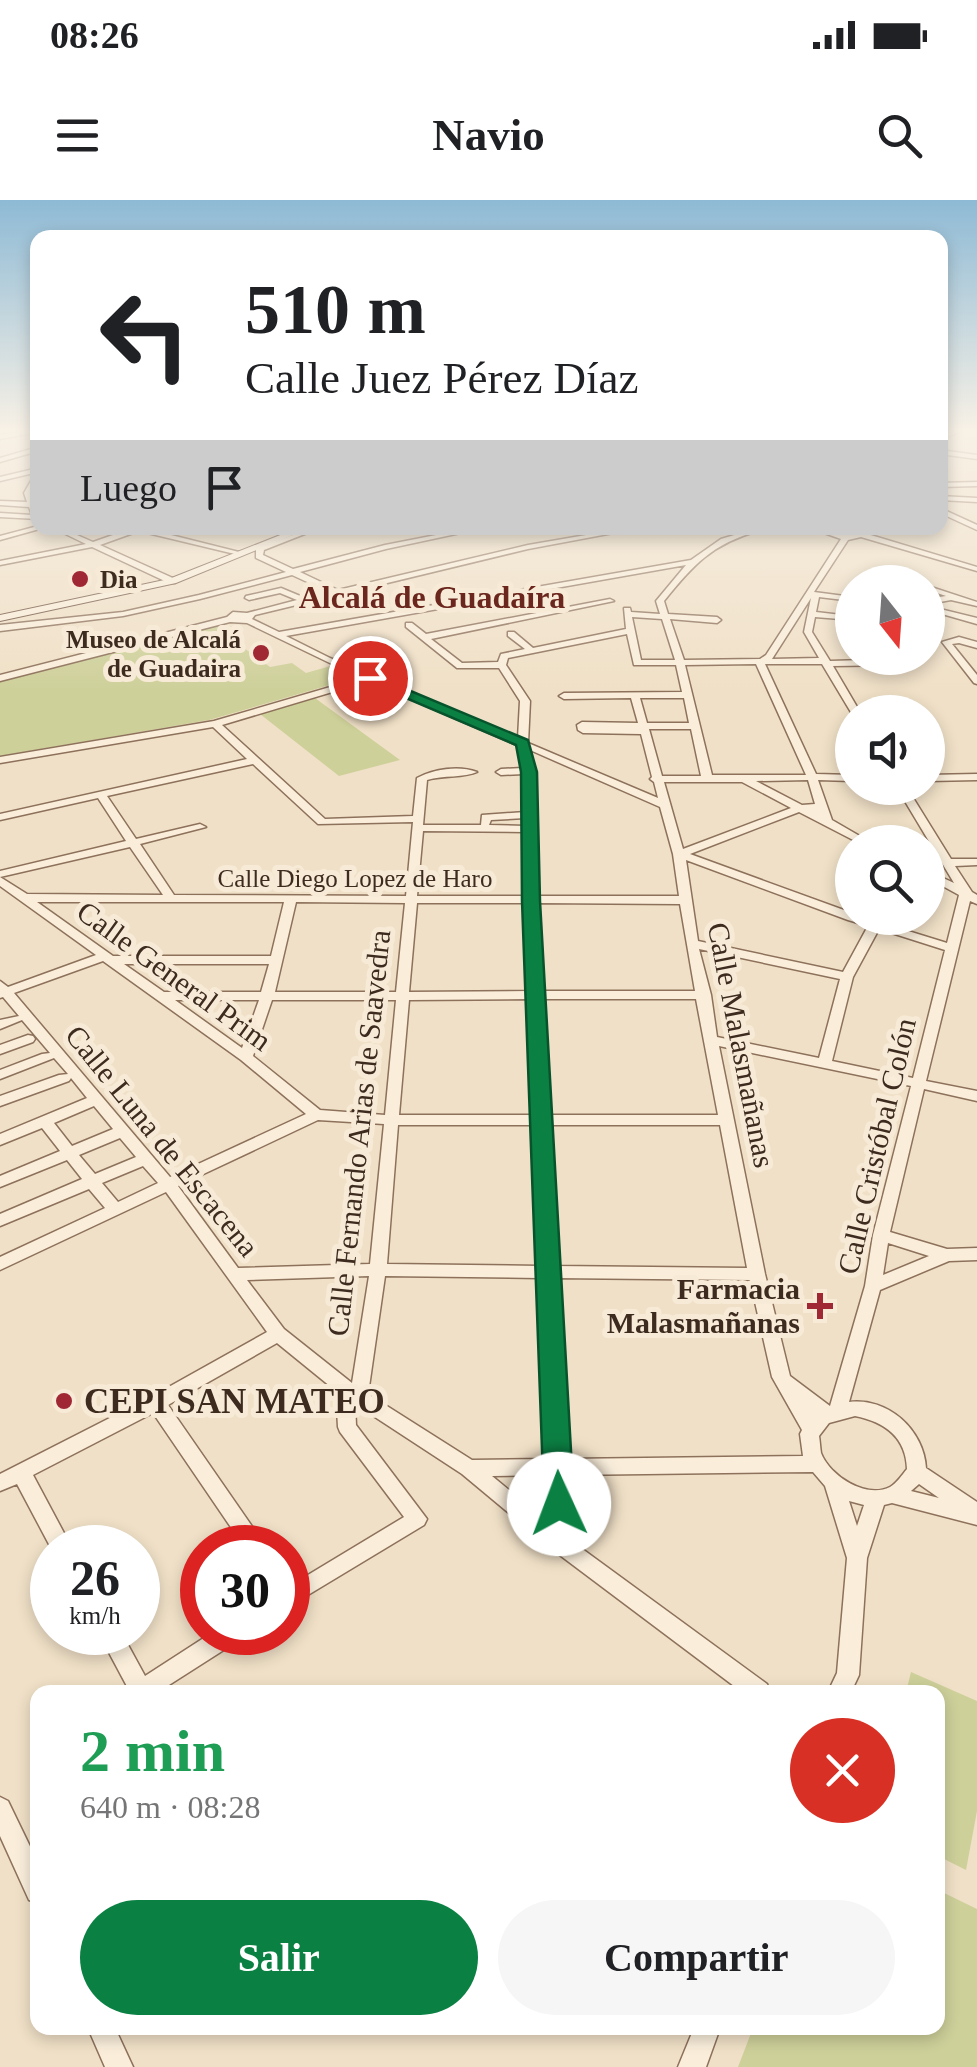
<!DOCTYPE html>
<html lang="es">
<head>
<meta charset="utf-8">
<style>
  body { margin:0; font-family:"Times New Roman",serif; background:#f6f6f6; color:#202124; height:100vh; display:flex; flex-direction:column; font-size:38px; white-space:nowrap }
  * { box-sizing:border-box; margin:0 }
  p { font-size:32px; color:#757577 }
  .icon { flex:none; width:55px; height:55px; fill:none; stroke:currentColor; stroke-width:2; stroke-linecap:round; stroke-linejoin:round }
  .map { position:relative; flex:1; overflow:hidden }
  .sheet { position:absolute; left:30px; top:1485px; width:915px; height:350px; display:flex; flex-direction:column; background:#fff; border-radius:20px; box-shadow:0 5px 15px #0003 }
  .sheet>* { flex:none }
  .hud { position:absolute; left:30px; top:30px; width:918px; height:305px; border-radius:20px; box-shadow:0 5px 15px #0003; background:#fff; color:#202124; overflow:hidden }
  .needle { width:65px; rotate:163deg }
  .buttons { position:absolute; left:835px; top:365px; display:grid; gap:20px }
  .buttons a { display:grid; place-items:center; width:110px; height:110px; border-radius:50%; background:#fff; box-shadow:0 5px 15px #0003; font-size:50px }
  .speed { position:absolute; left:30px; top:1325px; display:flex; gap:20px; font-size:50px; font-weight:700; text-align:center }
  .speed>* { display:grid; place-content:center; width:130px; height:130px; border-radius:50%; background:#fff; box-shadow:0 5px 15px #0003; line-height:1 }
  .speed small { font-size:25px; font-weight:400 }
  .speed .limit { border:15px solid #d22; background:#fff; color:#111 }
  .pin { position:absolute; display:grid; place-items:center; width:85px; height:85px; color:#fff; margin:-42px; border:5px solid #fff; border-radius:50%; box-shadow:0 2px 10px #0007 }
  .me { position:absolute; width:110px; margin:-55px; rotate:358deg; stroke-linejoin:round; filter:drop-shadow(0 0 8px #0008) }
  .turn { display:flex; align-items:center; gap:35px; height:210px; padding:0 50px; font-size:45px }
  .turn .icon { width:130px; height:130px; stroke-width:2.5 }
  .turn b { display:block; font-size:70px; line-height:85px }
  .then { display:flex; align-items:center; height:95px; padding:0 50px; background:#0003; gap:20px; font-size:38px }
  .round { display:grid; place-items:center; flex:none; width:105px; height:105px; border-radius:52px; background:#f6f6f6 }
  .headline { display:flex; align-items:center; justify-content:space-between; height:170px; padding:0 50px }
  h1 { font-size:60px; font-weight:700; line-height:75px; color:#1e9e55 }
  .primary-button { display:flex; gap:20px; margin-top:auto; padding:20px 50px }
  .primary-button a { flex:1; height:115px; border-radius:60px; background:#0b8043; color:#fff; font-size:40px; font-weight:700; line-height:115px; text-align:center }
  .primary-button a+a { background:#f6f6f6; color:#202124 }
  .status { display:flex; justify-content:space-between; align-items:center; height:70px; padding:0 50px; background:#fff; direction:ltr }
  .status svg { height:28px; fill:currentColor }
  header { display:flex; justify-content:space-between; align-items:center; height:130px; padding:0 50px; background:#fff; font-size:45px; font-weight:700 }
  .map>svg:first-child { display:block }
  .green { fill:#ced09a }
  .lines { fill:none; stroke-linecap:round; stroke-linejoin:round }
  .street-casing { stroke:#8d715b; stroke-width:3 }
  .secondary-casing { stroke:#6f523e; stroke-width:2 }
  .street { fill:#faeedb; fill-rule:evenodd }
  .secondary { fill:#faeedb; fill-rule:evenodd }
  .route { fill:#0b8043; stroke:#07532c; stroke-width:2.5 }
  .poi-dot { fill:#9f2834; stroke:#f7ebd7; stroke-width:4 }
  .labels { text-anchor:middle; stroke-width:10; stroke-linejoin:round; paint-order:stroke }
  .far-poi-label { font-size:25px; font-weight:bold; fill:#3d2b1f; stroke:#f7ebd7; text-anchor:start }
  .far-street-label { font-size:25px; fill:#3d2b1f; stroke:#f7ebd7 }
  .street-label { font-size:30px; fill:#3d2b1f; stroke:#f7ebd7 }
  .poi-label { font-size:30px; font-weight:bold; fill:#3d2b1f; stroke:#f7ebd7; text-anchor:end }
  .far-district-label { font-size:32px; font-weight:bold; fill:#6b261d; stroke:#f7ebd7 }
  .near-poi-label { font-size:35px; font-weight:bold; fill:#3d2b1f; stroke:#f7ebd7; text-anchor:start }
</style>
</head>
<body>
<div class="status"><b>08:26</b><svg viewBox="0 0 49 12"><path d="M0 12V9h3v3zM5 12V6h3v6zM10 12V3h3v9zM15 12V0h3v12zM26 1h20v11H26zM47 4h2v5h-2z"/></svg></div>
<header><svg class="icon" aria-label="menu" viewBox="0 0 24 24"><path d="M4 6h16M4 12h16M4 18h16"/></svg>Navio<svg class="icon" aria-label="search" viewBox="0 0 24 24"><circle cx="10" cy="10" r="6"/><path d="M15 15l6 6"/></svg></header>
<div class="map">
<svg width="977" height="1867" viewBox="0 0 977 1867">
  <rect width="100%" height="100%" fill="#f0e0c7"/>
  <!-- green -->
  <path class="green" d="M216,426L241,427L238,431L242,441L237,443L270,467L292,463L306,473L334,465L349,473L347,480L209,520L0,556V482Z
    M315,498L400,560L339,576L260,514Z
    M911,1472L977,1501V1611L966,1670L938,1656V1492H906Z
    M938,1690L977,1709V1867H738L753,1828H938Z"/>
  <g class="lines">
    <!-- street casing -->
    <g class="street-casing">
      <path id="street" d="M30,230H38V232L0,239V235Z
        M957,230H964L940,240V236Z
        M38,247V251L0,262V258Z
        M940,250L977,255V259L940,254Z
        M38,268V272L0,281V277Z
        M32,279L35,281L30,293L34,303H38V319L0,317V313L32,315L29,307L0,305V301L27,302L24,293Z
        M977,282V286L940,287V283Z
        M940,296L977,298V302L940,300Z
        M940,308L977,325V330L940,313Z
        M38,326L43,328L0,340V336Z
        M53,328H61L93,342L133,328H143L243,353L239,355L139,331L100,345L175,379V383H169L92,347L0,365V361L86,344Z
        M311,328H320L264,350L263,355L293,369L385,345L472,328H484L386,349L300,372L338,390L528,345L627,328H640L528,349L255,415L252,419L279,432L691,360L721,339L758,328V331C712,344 693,365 664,401L668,414L717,417L721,420L717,423L670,419L684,460L760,459L766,455L841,339L810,328C825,328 839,337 854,334L845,328H852L864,333L977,367V371L861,337L848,340L814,392L852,397V401L819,397L816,412L850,416L852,420L815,417L812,432L830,461L900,459L904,462L900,465L833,466L860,512L852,514L822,464H765L816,574L852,575V581L818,580L832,620L870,642H857L799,612L690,654L852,713V718H866L947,743L959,695L928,678V671L954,683L897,588H907L951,659H977V665L955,666L972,692L977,695V704L970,701L926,881L977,891V901L924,889L890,1032L947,1049L977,1048V1060L949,1061L880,1090L849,1202C888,1197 924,1230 926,1268L977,1302V1325L892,1303L884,1305L867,1358L859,1475L851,1492H828L837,1473L847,1358L825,1286L813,1272L566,1275L570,1340L767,1484L770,1492H742L553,1350L462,1274L355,1204L356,1225L427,1319L424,1325L288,1407V1387L404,1317L340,1232L338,1227L336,1191L277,1143L168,1205L267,1348H245L153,1213L33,1275L72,1348H52V1350L17,1284L0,1291V1274L149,1198L267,1132L166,992L0,1070V1057L105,1008L89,989L0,1026V1014L82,979L67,960L0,987V976L60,951L42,928L0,945V934L87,898L71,878L69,881L0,906V896L59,875L68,874L54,858L0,879V870L42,854L50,853L22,820L0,829V820L19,816L3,797L0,798V781L8,787L96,755L0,686V671L126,641L98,598L0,620V614L247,559L213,527L0,563V557L214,521L361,478L247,423L230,422L0,481V475L227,417L233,412L247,413L297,400L280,393L249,400L245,398L246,396L281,388L305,398L329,392L292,375L200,399L123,416L0,431V425L123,412L199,395L286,372L256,358V349ZM686,365L656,401L660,414L631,412L630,408H624L626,429L533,448L514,432H508V436L525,449L501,454L498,462L462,463L431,439L614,401L610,399L426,434L412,423H406V427L457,468H499L520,501L518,538L330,458L286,436ZM811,398L804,432L819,458L772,459ZM632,417L662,419L675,460H641ZM627,434L634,465H676L682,492L564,493L559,496L564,499L631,498L638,523L582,522L577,525L578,530L583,533L641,534L652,577L650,579L654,582L658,598L528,543L530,501L506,465L508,458ZM756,464L806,575H712L685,465ZM369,481L519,546L523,568L501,569L496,572L501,575L524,574L525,612L482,615L481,625H423L427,580C443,575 465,578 477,572C459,565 434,569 417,578L413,616L325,619L222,525ZM640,498H684L689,523H647ZM649,529H691L701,576H662ZM530,550L660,607L673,654L679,696H539L534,571ZM253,564L318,624L413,622L406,696L174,695L140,644L206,627L200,624L136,639L107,596ZM808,580L815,604L802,605L756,581ZM664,582H742L791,608L683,649ZM525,618V626L489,625L491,620ZM423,631L525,632L527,696H417ZM130,647L163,695L27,694L0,677ZM686,660L848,720L868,726L843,772L698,741ZM37,702H284L271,756H113ZM296,702L405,703L396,792H275ZM417,703H527L529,791L409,792ZM539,703L680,704L695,791H543ZM879,729L945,750L913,878L832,861L853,777ZM699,749L840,779L819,858L717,837L711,795ZM103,761L241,860L306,914L170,977L14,793ZM124,764H269L261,792H164ZM530,799L532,915H399L409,800ZM543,799H696L718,915H547ZM175,800H259L242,848ZM272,800H396L385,915L320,910L253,856ZM719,846L911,886L873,1035L865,1086L830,1206L790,1176L765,1074ZM94,906L113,929L72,946L54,923ZM318,920L384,924L370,1064L238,1068L178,986ZM398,925H533L539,1066L387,1064ZM548,925H720L747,1068L555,1066ZM120,938L136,957L95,974L79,955ZM143,966L158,983L118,1002L102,983ZM888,1043L929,1056L883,1075ZM369,1076L352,1183L284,1129L247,1080ZM385,1076L539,1078L546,1259L472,1260L368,1194ZM556,1078L750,1080L772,1177L802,1230L800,1234L803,1256L566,1259ZM855,1216C885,1222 906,1237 907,1269C902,1275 896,1284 890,1287C866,1299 830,1276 821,1253C820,1247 820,1242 819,1236L829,1223ZM547,1275L549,1323L492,1276ZM919,1284L939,1298L911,1291ZM849,1301L864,1305L857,1326Z
        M877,371L911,380L912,382H901L874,375Z
        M928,386L977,402V406L951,400L940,402V409L977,418V424L928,410V406L932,407L933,398L946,396L928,390Z
        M959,437L977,442V448L959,443L952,444L977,475V484L974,483L942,442Z
        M977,574V580L928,581V575Z
        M28,835L33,836L35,839L33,842L0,854V845Z
        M98,1432H121L145,1476L213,1432H244L241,1439L158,1492H130Z
        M0,1597L8,1601L38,1663V1703L29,1700L0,1636Z
        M88,1828H115L133,1867H105Z
        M694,1828H720L706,1867H678Z"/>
    </g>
    <!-- secondary casing -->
    <g class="secondary-casing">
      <path id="secondary" d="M298,328H310L176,383L0,421V415L169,379Z"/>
    </g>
    <!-- street -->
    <use href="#street" class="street"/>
    <!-- secondary -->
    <use href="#secondary" class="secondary"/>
  </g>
  <!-- sky -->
  <linearGradient id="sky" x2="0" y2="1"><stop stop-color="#8ebad5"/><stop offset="0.47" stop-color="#f8f1e6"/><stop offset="1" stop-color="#f8f1e6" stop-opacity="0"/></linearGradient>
  <rect width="977" height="491" fill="url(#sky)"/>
  <!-- route -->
  <path class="route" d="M370,474L528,540L537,572L540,701L574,1304L569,1313L559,1317L548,1313L544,1304L522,701L521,572L516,545L366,481L364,478Z"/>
  <!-- markers -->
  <g class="poi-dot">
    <circle cx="80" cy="379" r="10"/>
    <circle cx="261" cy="453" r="10"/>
    <path d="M815 1091h10v10h10v10h-10v10h-10v-10h-10v-10h10z"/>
    <circle cx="64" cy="1201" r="10"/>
  </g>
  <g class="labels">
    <!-- far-poi labels -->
    <g class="far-poi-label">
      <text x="100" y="388">Dia</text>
      <text x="241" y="448" text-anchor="end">Museo de Alcalá<tspan x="241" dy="29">de Guadaira</tspan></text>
    </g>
    <!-- far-street labels -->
    <g class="far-street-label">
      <text x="355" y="687">Calle Diego Lopez de Haro</text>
    </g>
    <!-- street labels -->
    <g class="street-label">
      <text transform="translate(174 776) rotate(36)" y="10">Calle General Prim</text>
      <text transform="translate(741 845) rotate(79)" y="10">Calle Malasmañanas</text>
      <text transform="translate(359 933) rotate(-84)" y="10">Calle Fernando Arias de Saavedra</text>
      <text transform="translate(162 941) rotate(51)" y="10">Calle Luna de Escacena</text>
      <text transform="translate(877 946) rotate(-77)" y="10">Calle Cristóbal Colón</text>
    </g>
    <!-- poi labels -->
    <g class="poi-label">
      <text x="800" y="1099">Farmacia<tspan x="800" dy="34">Malasmañanas</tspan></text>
    </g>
    <!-- far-district labels -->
    <g class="far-district-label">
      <text x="432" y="408">Alcalá de Guadaíra</text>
    </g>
    <!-- near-poi labels -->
    <g class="near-poi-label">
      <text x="84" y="1213">CEPI SAN MATEO</text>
    </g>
  </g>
</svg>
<div class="buttons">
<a><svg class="needle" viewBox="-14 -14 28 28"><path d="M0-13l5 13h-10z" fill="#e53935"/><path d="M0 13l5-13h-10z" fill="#757577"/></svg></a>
<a><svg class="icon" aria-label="sound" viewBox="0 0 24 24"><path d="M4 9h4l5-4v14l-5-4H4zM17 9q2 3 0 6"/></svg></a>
<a><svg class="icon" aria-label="search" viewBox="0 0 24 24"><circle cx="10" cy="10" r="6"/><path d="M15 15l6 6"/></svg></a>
</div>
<div class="speed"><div>26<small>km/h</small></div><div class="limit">30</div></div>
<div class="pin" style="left:370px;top:478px;background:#d93025"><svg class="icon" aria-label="arrive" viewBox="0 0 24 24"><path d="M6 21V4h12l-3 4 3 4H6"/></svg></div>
<svg class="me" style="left:559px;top:1304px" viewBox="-20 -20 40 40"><circle r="19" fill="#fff"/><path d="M0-13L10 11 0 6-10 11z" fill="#0b8043"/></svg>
<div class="hud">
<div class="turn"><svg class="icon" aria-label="left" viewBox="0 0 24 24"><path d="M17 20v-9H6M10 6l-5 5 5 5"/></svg><div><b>510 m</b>Calle Juez Pérez Díaz</div></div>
<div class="then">Luego<svg class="icon" aria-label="arrive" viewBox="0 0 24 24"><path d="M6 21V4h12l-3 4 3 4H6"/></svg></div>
</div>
<section class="sheet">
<div class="headline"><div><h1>2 min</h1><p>640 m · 08:28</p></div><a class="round" style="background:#d93025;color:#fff"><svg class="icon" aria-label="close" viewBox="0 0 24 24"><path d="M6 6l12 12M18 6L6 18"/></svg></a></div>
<div class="primary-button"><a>Salir</a><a>Compartir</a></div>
</section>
</div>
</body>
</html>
